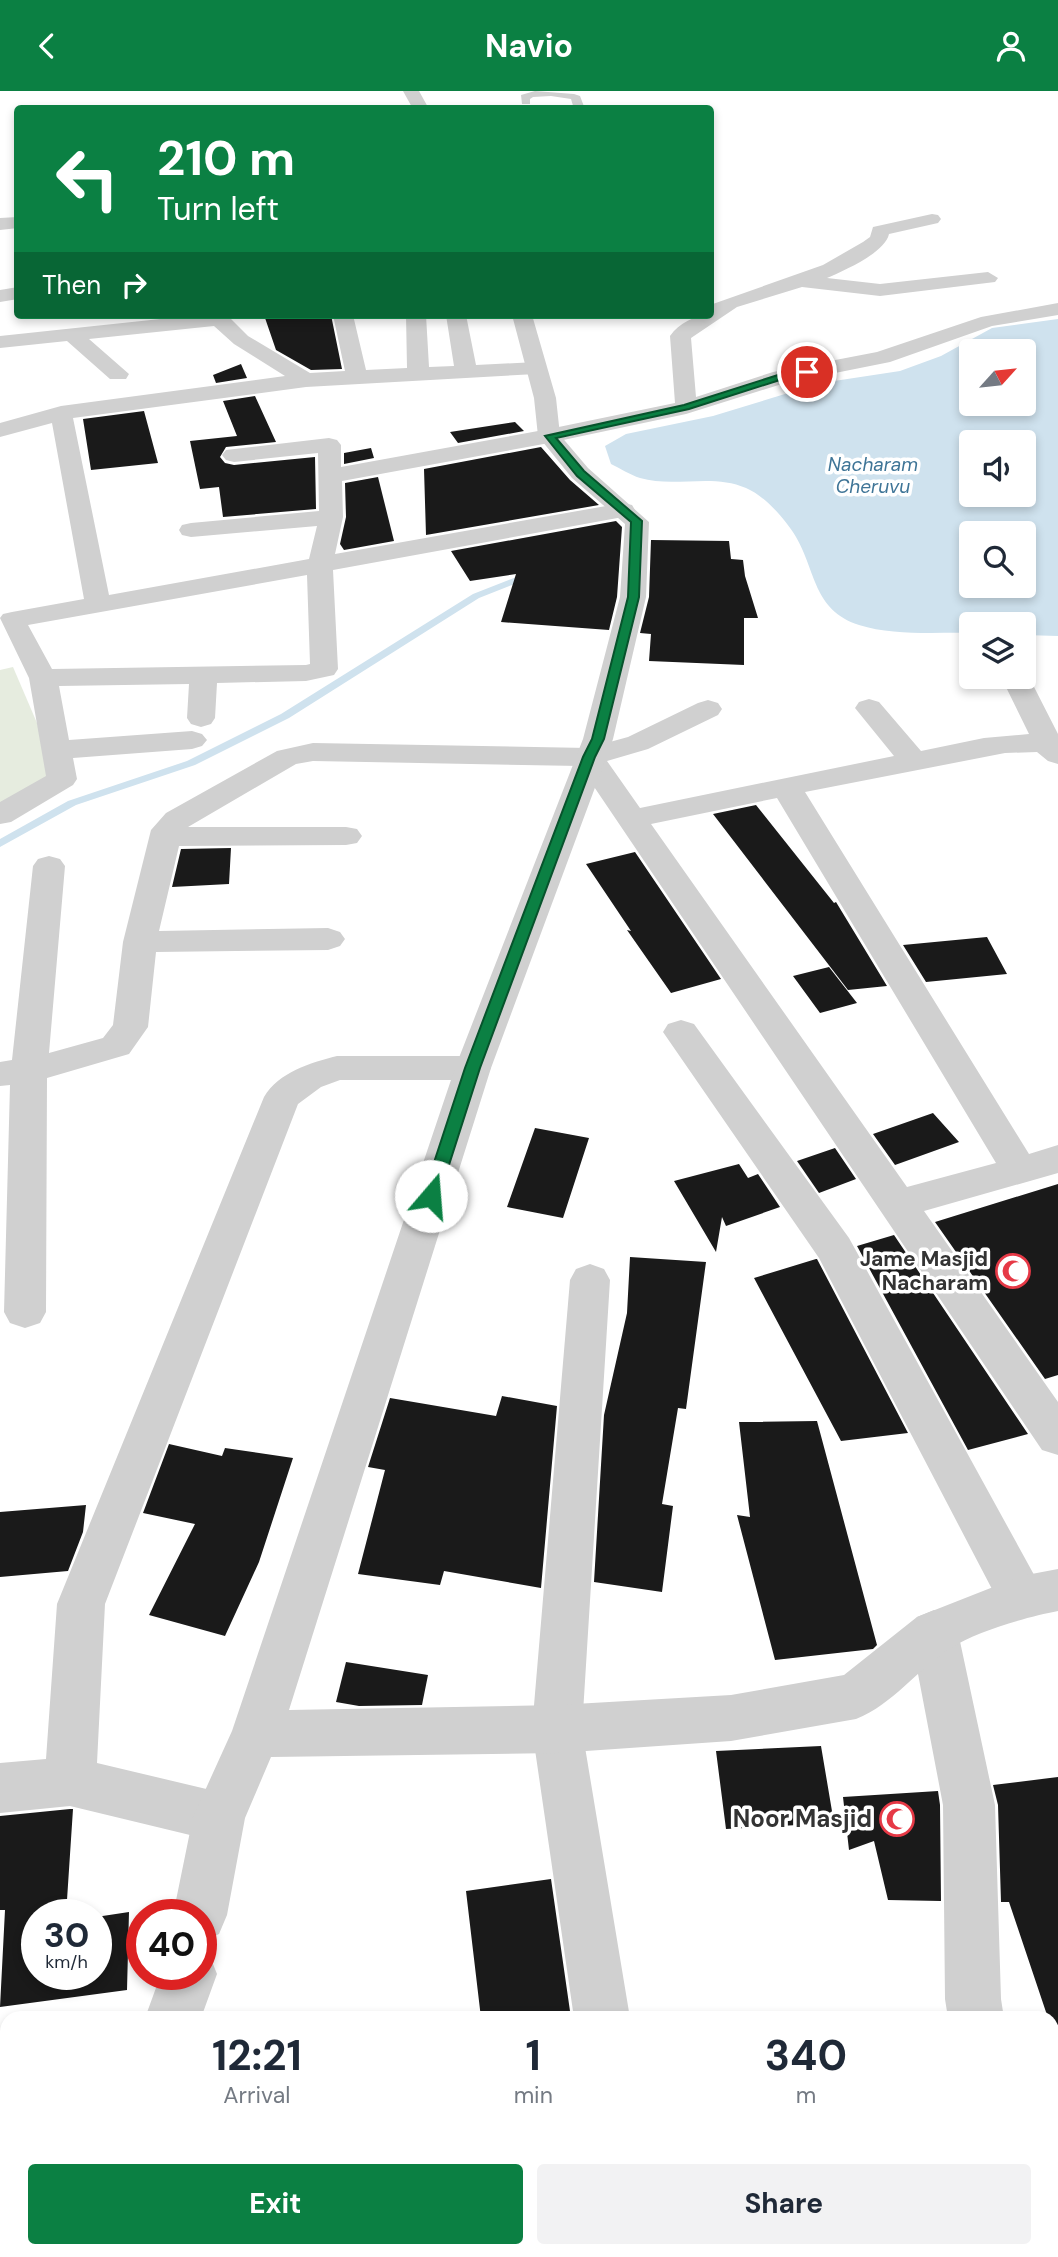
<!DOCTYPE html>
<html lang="en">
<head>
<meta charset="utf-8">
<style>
  body { margin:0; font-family:"DM Sans",sans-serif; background:#f2f2f3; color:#1f2937; height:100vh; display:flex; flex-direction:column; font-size:26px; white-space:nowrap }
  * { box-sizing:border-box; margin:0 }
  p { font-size:23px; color:#747a83 }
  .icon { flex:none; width:38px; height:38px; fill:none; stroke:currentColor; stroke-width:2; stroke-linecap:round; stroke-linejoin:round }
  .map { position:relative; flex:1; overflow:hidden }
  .sheet { position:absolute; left:0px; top:1920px; width:1059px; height:247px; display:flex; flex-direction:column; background:#fff; border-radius:21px 21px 0 0; box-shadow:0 4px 10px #0003 }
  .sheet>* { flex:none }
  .guide { position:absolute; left:14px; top:14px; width:700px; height:214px; border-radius:7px; box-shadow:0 4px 10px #0003; background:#0b8043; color:#fff; overflow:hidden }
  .needle { width:46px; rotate:63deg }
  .buttons { position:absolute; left:959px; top:248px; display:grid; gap:14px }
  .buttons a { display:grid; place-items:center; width:77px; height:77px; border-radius:7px; background:#fff; box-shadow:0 4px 10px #0003; font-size:35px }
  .speed { position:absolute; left:21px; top:1808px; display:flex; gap:14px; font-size:35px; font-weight:700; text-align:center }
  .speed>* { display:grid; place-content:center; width:91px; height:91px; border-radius:50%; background:#fff; box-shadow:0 4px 10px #0003; line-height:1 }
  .speed small { font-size:18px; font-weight:400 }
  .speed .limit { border:10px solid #d22; background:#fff; color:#111 }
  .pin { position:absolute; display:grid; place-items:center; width:60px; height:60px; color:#fff; margin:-30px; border:4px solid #fff; border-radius:50%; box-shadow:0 2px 7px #0007 }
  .me { position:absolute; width:77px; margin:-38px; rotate:18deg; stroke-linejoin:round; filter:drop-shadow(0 0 5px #0008) }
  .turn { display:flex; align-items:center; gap:24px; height:147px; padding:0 28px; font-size:32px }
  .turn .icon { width:91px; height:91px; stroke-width:2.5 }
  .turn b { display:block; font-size:49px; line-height:60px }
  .then { display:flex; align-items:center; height:66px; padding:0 28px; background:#0003; gap:14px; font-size:26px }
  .eta { display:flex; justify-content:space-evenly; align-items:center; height:119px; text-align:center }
  .eta b { font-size:42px; font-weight:700; line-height:49px }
  .primary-button { display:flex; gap:14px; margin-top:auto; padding:14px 28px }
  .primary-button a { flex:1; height:80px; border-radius:7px; background:#0b8043; color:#fff; font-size:28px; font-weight:700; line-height:80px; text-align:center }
  .primary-button a+a { background:#f2f2f3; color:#1f2937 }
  header { display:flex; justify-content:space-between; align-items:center; height:91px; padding:0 28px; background:#0b8043; color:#fff; font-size:32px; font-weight:700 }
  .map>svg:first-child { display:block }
  .green { fill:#e6ecdf }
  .water { fill:#cfe2ee; fill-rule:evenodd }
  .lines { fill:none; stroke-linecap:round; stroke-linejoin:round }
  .stream { fill:#cfe2ee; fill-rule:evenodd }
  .building { fill:#1a1a1a }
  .service { fill:#d0d0d0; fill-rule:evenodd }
  .minor { fill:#d0d0d0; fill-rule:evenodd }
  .tertiary { fill:#d0d0d0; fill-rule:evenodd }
  .route { fill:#0b8043; stroke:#07532c; stroke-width:2 }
  .labels { text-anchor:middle; stroke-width:7; stroke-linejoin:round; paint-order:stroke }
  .far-water-label { font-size:19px; font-style:italic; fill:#3f7597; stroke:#fff }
  .poi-label { font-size:21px; font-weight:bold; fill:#333; stroke:#fff; text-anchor:end }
  .near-poi-label { font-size:24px; font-weight:bold; fill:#333; stroke:#fff; text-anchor:end }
</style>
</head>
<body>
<header><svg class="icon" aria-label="back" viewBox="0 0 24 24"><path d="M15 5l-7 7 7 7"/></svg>Navio<svg class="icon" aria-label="person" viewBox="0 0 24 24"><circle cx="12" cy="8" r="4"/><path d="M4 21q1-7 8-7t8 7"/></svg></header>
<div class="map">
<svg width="1058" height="2166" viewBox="0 0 1058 2166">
  <rect width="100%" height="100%" fill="#fff"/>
  <!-- green -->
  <path class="green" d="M13,576L37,632L55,686L0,716V579Z"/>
  <!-- water -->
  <path class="water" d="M1058,228V545L1024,544V534H971V542C936,541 893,545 859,534C813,519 816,480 796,446C786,429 765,405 746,397C713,382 674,397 640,387C630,384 620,377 611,373L605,355L626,343L713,325L821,292L900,280L941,265L992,237ZM971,261H1024V313H971ZM971,352H1024V404H971ZM971,443H1024V495H971Z"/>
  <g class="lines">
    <!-- stream -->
    <path class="stream" d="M532,480L537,483L535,485L479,507L289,627L195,674L76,714L0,756V748L68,710L187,670L281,623L473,503Z"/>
  </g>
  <!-- building -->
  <path class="building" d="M264,224H331L342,278L311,279L276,259Z
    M241,273L247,287L216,292L213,284Z
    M255,305L276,351L226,356L220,366L225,372L234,374L315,366L316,418L223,426L219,396L200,398L190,350L237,345L223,310Z
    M144,320L158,372L91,379L83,328Z
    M515,331L524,340L458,352L450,341Z
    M541,356L570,389L599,414L426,444L424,378Z
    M371,357L374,367L344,373V362Z
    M378,386L394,450L344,459L340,453L346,426L345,392Z
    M616,430L622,436L617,506L609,539L501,531L516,483L470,490L451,460Z
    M651,449L729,450L731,468L743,469L745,485L758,527H744V574L649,570L651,543L640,542L649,506Z
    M756,714L834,812L836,811L887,895L848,899L713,723Z
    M231,757L229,793L172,796L181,758Z
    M635,761L721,888L671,902L627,839L631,840L586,773Z
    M987,846L1007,883L926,891L903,854Z
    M829,876L857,912L820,922L793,885Z
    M933,1022L959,1051L895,1074L873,1043Z
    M535,1037L589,1047L563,1127L507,1116Z
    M835,1057L856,1088L819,1102L797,1070Z
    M739,1073L748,1087L758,1083L780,1116L726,1135L722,1126L716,1161L674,1090Z
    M1058,1093V1284L1045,1288L935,1131Z
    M894,1144L1028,1343L968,1359L857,1155Z
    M630,1166L706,1171L686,1318L678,1317L662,1413L673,1415L662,1501L594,1491L604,1324L627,1222Z
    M816,1168H817L908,1342L841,1350L754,1187Z
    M502,1305L557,1315L541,1497L444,1480L440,1494L358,1483L385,1379L368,1376L390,1307L496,1325Z
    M817,1330L877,1554L873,1558L775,1569L737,1424L750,1426L739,1331Z
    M169,1353L222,1365L225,1357L293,1367L259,1471L225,1545L149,1524L195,1433L143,1422Z
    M86,1414L83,1441L68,1480L0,1486V1421Z
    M346,1571L428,1584L422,1614L359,1615L336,1611Z
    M821,1655L834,1732L726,1738L716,1660Z
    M1058,1686V1934L1052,1935V1927H1048L1009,1811H1001L998,1714L993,1694Z
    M938,1700L940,1714L941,1810L888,1809L874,1750L849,1759L843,1706Z
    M70,1718H73L66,1824H37V1883H96V1826L129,1821L127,1899L0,1916L5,1819H0V1725Z
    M551,1788L571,1927H481L466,1800Z"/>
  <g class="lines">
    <!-- service -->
    <path class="service" d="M535,0L574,3L580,5L585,18H574L571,8L551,5L533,6L530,8V13H522L521,4Z"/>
    <!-- minor -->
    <path class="minor" d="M932,123L938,124L941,128L938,132L889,143C885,162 843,180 827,187L880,193L988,181L998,187L995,191L880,205L802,196L737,216L691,247L696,306L773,281L877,261L981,226L1058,212V224L992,235L890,271L785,292L686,323L549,352L342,390L343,426L335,463L623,412L632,414L635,419L632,424L623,426L333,479L338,578L334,584L306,590L217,592L215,627L211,633L201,636L191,633L187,627L189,593L59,595L69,649L192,640L202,643L207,649L202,655L192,658L73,667L77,688L73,694L11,731L0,733V711L46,685L29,587L0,527L3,523L12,521L84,508L52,332L0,346V332L61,315L285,285L234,253L214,235L89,248L129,283L126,288H110L67,250L0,257V245L198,224H227L248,245L310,282L345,280L333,224H353L366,279L407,277L406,224H426L429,276L454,275L446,224H466L476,274L536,271L544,272L547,277L544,282L536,283L306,296L73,327L109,504L309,468L317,435L191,446L182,444L179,439L182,434L191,432L319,420L318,362L234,371L226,369L222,364L226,359L329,347L337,349L341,354V376L549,338L675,312L670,245C679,232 695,224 710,224V214L823,174L863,151L870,146L873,136ZM307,484L310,573L306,574L52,578L28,534Z
      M18,126V137L0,139V127Z
      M18,196V208L0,211V199Z
      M1024,585L1032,592L1058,643V673L1048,670L1037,661L1005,662L805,701L1029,1063L1058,1054V1082L924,1120L1058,1311V1364L1042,1359L580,675L313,670L296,673L188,736H346L357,738L362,745L357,752L346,754L179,755L159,840L328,837L340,841L345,848L340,855L328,859L156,861L148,936L129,963L47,987L46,1221L40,1232L25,1237L10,1232L4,1221L10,994L0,995V971L12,969L33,775L38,768L49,765L60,768L65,775L49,962L103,947L113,934L123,851L151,739L166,722L277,660L313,652L588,657L628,646L698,612L708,609L718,612L722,618L718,624L648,658L607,670L640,717L894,665L855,617L859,611L869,608L879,611L921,660L984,647L1029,643L1004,592L1008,586ZM777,707L996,1072L907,1096L651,733Z
      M681,929L694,933L849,1147L1038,1491L1045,1506L1038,1521L1021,1527L1004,1521L819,1167L663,941L668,933Z
      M337,965H473L486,968L491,977L486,986L473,989H340L321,996L298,1013L105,1513L97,1672L219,1701L237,1708L245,1726L237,1744L219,1751L70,1715L0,1722V1672L46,1668L57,1513L264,1006C279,981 310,972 337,965Z
      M590,1173L604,1178L610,1189L582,1638L630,1927H574L532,1638L570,1189L576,1178Z
      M934,1519L951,1526L958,1541L995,1714L1001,1908L1004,1927H948L945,1908L943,1714L910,1541L917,1526Z
      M7,2076V2136L0,2137V2077Z
      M1052,2155L1056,2166H994L992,2160H1052Z
      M608,2160H669L671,2166H609Z"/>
    <!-- tertiary -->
    <path class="tertiary" d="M403,0H419L429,18H413Z
      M512,224H532L556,307L560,344L588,377L649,431L646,506L613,648L491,977L289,1619L557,1614L731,1604L844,1584L917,1526L1021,1485L1058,1478V1520C1027,1526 977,1540 951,1557C917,1578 894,1613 856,1628L731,1650L557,1662L271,1666L245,1727L227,1824L219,1843L201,1851V1824H173L193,1726L232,1640L455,977L583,648L620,506L625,433L572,387L538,345L534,307Z
      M201,1860L209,1863L217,1883L201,1927H145L161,1883H201Z
      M30,2160H92L89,2166H27Z"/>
  </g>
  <!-- route -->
  <path class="route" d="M807,278L810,279V283L783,288L689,318L556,347L584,380L642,430L639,506L604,648L595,666L480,977L439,1105L437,1109H426L423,1105L465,977L583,666L592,648L628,506L631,431L577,385L545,345L684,314L778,284Z"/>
  <!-- icons -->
  <defs>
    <g id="mosque-ring" transform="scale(1.75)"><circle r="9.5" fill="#fff" stroke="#e63946" stroke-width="1.5"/><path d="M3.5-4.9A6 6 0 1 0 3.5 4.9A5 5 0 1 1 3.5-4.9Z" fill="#e63946"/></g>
  </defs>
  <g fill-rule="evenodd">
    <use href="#mosque-ring" x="1013" y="1180"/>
    <use href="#mosque-ring" x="897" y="1728"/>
  </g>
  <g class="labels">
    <!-- far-water labels -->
    <g class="far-water-label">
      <text x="873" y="380">Nacharam<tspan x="873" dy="22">Cheruvu</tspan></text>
    </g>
    <!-- poi labels -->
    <g class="poi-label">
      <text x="988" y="1175">Jame Masjid<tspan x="988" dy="24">Nacharam</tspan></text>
    </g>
    <!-- near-poi labels -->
    <g class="near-poi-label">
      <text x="872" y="1736">Noor Masjid</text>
    </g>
  </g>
</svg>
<div class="buttons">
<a><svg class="needle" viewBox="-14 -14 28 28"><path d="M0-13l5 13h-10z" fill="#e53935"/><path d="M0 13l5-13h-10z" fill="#747a83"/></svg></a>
<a><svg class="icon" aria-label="sound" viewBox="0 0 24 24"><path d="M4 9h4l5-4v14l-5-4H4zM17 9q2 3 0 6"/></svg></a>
<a><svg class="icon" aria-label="search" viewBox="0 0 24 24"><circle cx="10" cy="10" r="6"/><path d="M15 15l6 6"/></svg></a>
<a><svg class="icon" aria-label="layers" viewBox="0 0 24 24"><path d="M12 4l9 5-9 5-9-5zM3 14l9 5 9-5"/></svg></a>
</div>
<div class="speed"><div>30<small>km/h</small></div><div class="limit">40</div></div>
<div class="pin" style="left:807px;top:281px;background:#d93025"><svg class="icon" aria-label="arrive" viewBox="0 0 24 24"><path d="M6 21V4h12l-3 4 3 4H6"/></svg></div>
<svg class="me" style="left:431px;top:1105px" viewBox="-20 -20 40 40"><circle r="19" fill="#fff"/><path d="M0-13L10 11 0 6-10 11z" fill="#0b8043"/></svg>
<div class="guide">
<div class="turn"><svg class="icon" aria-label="left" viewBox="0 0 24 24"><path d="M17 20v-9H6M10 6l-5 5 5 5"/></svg><div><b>210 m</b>Turn left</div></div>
<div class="then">Then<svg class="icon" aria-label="right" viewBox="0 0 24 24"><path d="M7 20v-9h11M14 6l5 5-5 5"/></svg></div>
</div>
<section class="sheet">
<div class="eta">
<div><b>12:21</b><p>Arrival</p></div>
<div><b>1</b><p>min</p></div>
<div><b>340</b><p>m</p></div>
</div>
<div class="primary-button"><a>Exit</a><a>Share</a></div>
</section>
</div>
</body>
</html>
